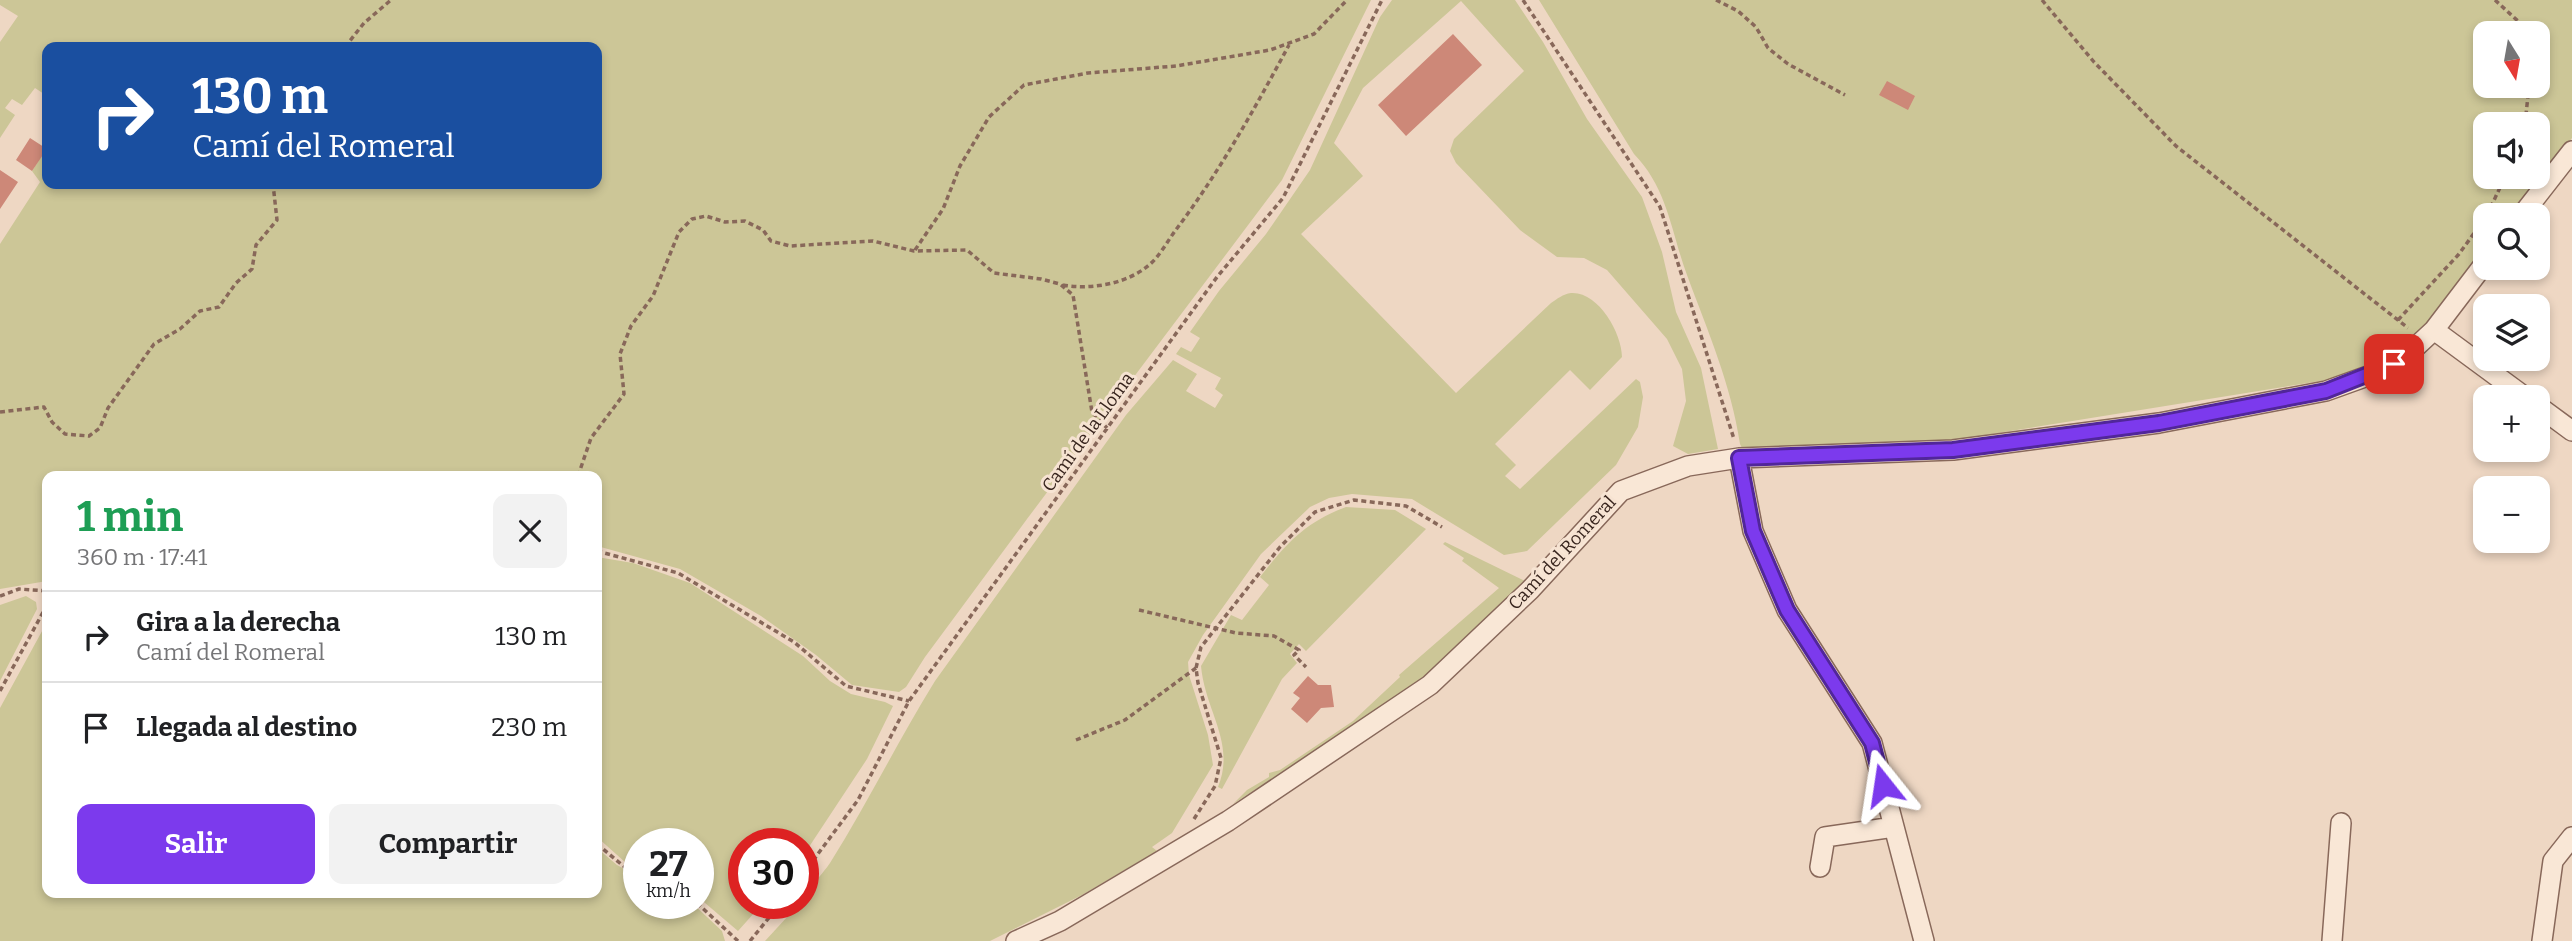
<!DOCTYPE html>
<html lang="es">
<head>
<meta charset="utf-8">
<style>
  body { margin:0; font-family:Bitter,serif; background:#f2f2f2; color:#202124; height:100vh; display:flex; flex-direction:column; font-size:26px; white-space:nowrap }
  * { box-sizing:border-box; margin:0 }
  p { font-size:23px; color:#757577 }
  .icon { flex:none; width:38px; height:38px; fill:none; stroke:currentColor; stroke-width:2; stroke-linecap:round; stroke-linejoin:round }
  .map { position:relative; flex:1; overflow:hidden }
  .drawer { position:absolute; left:42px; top:471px; width:560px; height:427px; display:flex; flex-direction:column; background:#fff; border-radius:14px; box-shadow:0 4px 10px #0003 }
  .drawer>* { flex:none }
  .guide { position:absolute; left:42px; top:42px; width:560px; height:147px; border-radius:14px; box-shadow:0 4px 10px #0003; background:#1a4fa0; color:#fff; overflow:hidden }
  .needle { width:46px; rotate:169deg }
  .controls { position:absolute; left:2473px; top:21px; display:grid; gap:14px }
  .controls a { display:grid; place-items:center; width:77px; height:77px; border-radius:14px; background:#fff; box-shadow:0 4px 10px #0003; font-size:35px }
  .speed { position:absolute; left:623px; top:828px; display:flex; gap:14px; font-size:35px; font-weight:700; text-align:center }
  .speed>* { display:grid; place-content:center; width:91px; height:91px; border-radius:50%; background:#fff; box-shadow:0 4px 10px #0003; line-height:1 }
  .speed small { font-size:18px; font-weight:400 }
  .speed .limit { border:10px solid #d22; background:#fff; color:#111 }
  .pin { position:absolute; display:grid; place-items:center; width:60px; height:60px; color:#fff; margin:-30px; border-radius:14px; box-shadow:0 4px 10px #0006 }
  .me { position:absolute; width:77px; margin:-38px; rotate:345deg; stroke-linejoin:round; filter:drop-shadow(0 0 5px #0008) }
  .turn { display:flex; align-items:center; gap:24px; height:147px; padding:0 35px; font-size:32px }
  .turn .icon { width:91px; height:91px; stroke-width:2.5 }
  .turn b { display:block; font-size:49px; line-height:60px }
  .round { display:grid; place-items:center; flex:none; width:74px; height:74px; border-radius:14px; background:#f2f2f2 }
  .headline { display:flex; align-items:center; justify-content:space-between; height:119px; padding:0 35px }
  h1 { font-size:42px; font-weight:700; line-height:52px; color:#1e9e55 }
  .cta { display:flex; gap:14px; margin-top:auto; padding:14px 35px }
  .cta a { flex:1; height:80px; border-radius:14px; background:#7c3aed; color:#fff; font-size:28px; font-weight:700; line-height:80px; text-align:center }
  .cta a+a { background:#f2f2f2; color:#202124 }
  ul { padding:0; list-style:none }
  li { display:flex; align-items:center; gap:21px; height:91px; padding:0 35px; border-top:2px solid #e0e0e0 }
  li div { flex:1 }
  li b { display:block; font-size:26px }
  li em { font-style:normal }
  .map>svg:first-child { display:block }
  .green { fill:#ccc697; fill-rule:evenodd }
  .building { fill:#cd8878 }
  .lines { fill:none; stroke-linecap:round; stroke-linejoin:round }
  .minor-casing { stroke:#88685a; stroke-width:22 }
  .path { stroke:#88685a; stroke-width:3.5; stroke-dasharray:5 3.5; stroke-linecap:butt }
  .minor { stroke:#f9e7d6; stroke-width:19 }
  .route-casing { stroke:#51269a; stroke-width:18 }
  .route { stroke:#7c3aed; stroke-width:12 }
  .labels { text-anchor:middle; stroke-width:6; stroke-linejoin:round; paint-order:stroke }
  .street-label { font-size:18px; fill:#38251e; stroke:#f6e3d2 }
</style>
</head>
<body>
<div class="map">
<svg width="2572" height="941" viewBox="0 0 2572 941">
  <rect width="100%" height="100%" fill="#eed7c3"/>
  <!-- green -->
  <path class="green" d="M0,0H1371L1282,180L1027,519L925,657L906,687L899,692L852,685L816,655L761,616L680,569L597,546V476H47V581L0,589V244L40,182L32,171L47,148V184H597V47H47V96L35,88L22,105L12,99L5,108L15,115L0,138V42L18,16L0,5Z
    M1392,0H1515L1543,42L1587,119L1642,197L1662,252L1676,312L1701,368L1718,449L1688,454L1673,446L1686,401L1682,369L1667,339L1607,270L1584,258L1557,257L1520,230L1456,163L1450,151L1454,139L1524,71L1461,1L1363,88L1334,143L1363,176L1301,234L1456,393L1551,303C1557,299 1563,294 1571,293C1598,291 1622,333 1622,357L1590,390L1570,370L1495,444L1516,465L1505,476L1520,489L1636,379L1640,382L1643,397L1638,427L1616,465L1527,551L1504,555L1412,499L1352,494L1329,498L1310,507L1261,554L1203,635L1188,662L1189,675L1208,735L1213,765L1172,833L1152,847L1157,851L1082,895L990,941H765L800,903H803C805,891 822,875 830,863C867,804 898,741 935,681L1126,415L1173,360L1197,374L1186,391L1215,408L1223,395L1215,389L1221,378L1176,354L1181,347L1191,352L1200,338L1190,332L1219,291L1266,234L1310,170L1380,17Z
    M1539,0H2572V138L2511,215H2485V249L2424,327L2394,353L2333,379L1967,438L1887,447L1744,452L1740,444C1731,384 1708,332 1687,275C1671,232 1668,189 1634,154ZM2485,33H2538V86H2485ZM2485,124H2538V177H2485Z
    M1346,507L1395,510L1426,529L1306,651L1299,644L1290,654L1297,663L1282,679L1222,789L1218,787C1236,743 1205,711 1201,666L1231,615L1242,620L1269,585L1260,577C1287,543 1304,523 1346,507Z
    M1445,542L1527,582L1431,676L1233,804L1247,790L1269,777V773L1280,770L1353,721L1400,677L1399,675L1499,588L1462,561L1464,558L1443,544Z
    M597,557L633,563L690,583L803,656L830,681L851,694L885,702L893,706L867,759L803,856V844H744V903H763L738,931L698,897V844H639V869L626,863L597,837Z
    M26,596L36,602L37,609L0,681V605Z
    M47,622V892H597V848L617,865L639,877V903H692L722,931L725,941H0V708Z"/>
  <!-- building -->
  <path class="building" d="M1453,34L1482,65L1406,136L1378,105Z
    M1887,81L1915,96L1908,110L1879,95Z
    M30,138L47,149L32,171L16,160Z
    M0,170L18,182L0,209Z
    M1308,676L1318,685H1331L1334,707L1321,708L1307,723L1291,709L1300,698L1293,693Z"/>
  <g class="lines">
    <!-- minor casing -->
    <g class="minor-casing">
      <path id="minor" d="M2522,215L2572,151
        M2434,330L2525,397
        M2538,406L2572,431
        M1739,458L1753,531L1787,610L1872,743L1924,941
        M1820,867L1825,837L1894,827
        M1016,941L1060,921L1228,821L1430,685L1530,590L1621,491L1688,466L1739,458L1953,450L2159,423L2326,391L2376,373L2406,356L2434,330L2485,263
        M2332,941L2341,823
        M2542,941L2553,861L2572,837"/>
    </g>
    <!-- path -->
    <path class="path" d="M1523,0L1660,207L1734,439
      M1716,0L1738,11L1756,27L1768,48L1788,64L1845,95
      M2042,0L2094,62L2176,146L2408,328
      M2495,0L2531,33
      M345,47L364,23L391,0
      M2525,124L2529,86
      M2487,215L2505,177
      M915,250L943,209L960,166L989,117L1024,85L1088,73L1176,66L1270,50L1314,34L1347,0
      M1063,285C1091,290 1127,284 1149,265C1159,257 1167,242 1175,231C1219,173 1255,108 1289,45
      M2398,320L2459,254L2485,218
      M0,412L44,407L52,422L65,434L89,436L100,428L108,408L154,344L180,329L200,311L219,307L236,283L252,269L256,245L277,220L273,184
      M578,476L591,438L624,394L620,354L631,326L653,296L679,232L692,219L706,216L725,222L745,221L763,230L771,241L790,246L873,241L914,251L967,250L994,273L1041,279L1060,284L1073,295L1092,412L1107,428
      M597,551L678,573L794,642L846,686L909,701
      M0,596L19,589L47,591
      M1139,610L1236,633L1274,636L1299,650L1294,655L1306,667
      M0,691L47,605
      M1076,740L1125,720L1196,668
      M1194,819L1215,786L1221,758L1198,683L1196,668L1201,647L1280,547L1315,512L1354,500L1406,506L1442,527
      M597,844L627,869L639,873
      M803,874L858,800L909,701L1217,277L1283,198L1382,0
      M697,903L738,941
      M750,941L781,903"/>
    <!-- minor -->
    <use href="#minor" class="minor"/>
  </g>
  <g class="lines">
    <!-- route casing -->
    <g class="route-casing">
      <path id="route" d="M1883,785L1872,743L1787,610L1753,531L1739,458L1953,450L2159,423L2326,391L2394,364"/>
    </g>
    <!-- route -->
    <use href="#route" class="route"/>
  </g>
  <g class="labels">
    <!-- street labels -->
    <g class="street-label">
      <text transform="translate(1088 432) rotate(-54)" y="6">Camí de la Lloma</text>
      <text transform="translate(1562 553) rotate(-47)" y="6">Camí del Romeral</text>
    </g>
  </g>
</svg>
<div class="controls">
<a><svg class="needle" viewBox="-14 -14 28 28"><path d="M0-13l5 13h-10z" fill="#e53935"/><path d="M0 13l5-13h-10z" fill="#757577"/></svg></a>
<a><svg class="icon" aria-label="sound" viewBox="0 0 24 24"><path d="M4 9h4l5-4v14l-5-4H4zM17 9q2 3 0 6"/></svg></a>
<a><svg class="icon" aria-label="search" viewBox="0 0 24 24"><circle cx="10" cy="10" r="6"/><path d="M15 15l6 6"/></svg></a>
<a><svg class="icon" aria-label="layers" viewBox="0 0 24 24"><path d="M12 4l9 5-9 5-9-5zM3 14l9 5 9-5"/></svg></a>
<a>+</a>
<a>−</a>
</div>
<div class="speed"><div>27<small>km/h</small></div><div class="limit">30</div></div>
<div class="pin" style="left:2394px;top:364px;background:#d93025"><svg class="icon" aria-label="arrive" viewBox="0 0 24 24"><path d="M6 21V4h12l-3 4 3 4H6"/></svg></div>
<svg class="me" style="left:1883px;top:785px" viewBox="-20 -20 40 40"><path d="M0-17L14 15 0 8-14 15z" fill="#7c3aed" stroke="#fff" stroke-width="4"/></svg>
<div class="guide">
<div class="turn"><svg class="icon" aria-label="right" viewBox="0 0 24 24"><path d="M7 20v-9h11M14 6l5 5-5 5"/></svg><div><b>130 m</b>Camí del Romeral</div></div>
</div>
<section class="drawer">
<div class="headline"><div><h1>1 min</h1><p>360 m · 17:41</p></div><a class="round"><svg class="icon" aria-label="close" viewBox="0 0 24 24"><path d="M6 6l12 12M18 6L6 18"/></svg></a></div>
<ul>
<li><svg class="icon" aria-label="right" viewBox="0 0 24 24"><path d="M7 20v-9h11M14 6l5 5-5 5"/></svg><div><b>Gira a la derecha</b><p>Camí del Romeral</p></div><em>130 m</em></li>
<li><svg class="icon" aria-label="arrive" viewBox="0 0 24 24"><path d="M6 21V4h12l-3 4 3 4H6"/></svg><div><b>Llegada al destino</b></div><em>230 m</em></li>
</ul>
<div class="cta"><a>Salir</a><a>Compartir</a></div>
</section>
</div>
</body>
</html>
